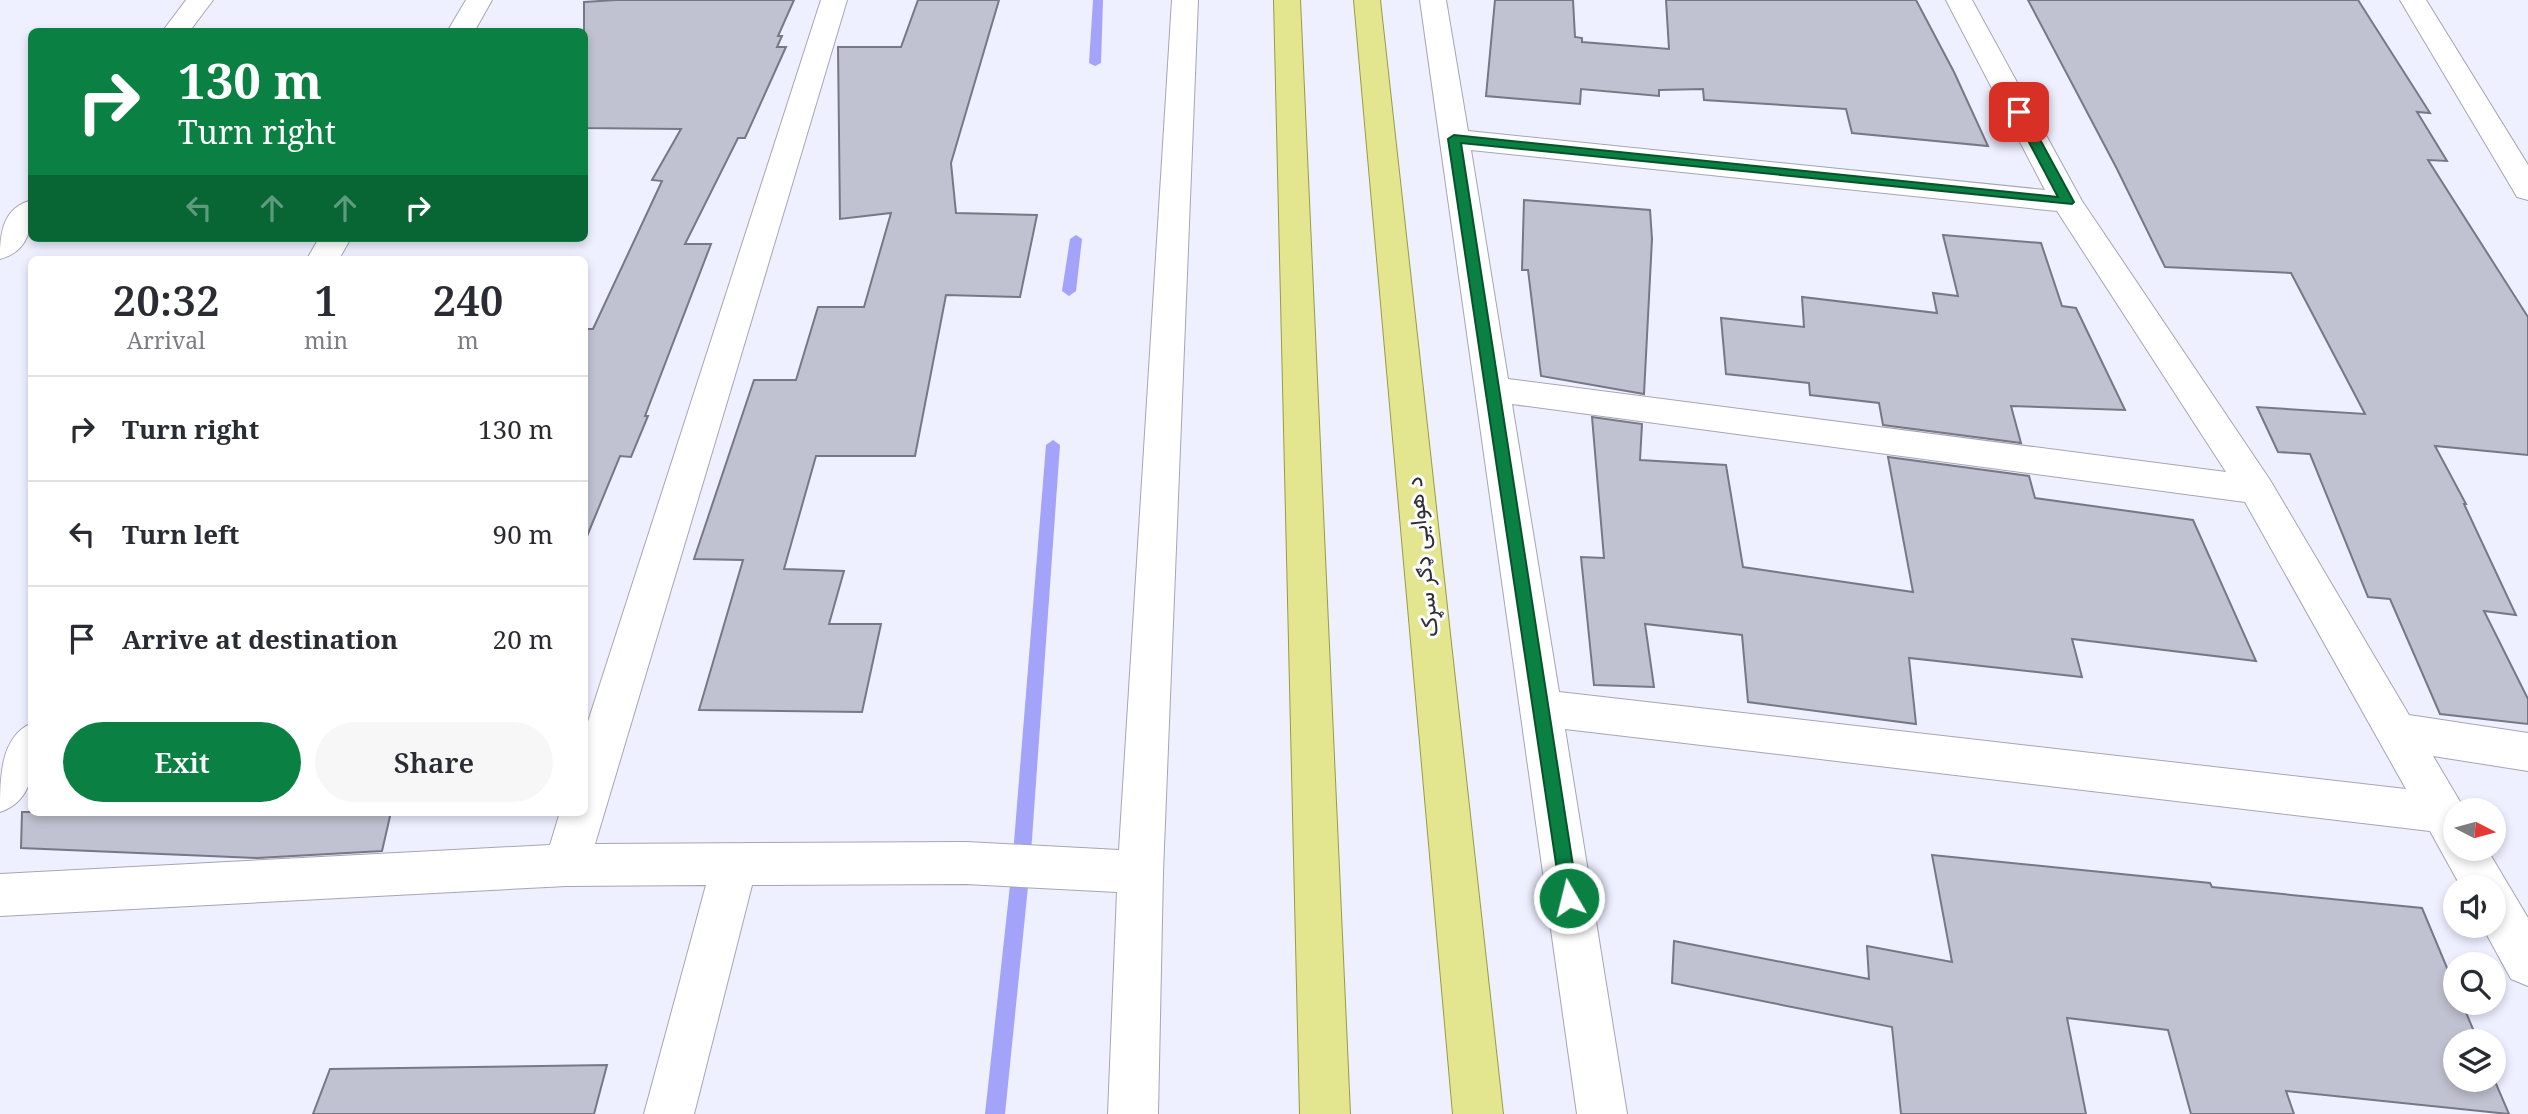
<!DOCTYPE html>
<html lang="en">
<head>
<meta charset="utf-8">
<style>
  body { margin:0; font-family:"Noto Serif",Vazirmatn,serif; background:#f7f7f7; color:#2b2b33; height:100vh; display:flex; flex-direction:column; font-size:26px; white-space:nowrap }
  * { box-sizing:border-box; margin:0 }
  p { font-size:23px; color:#7c7c81 }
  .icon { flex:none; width:38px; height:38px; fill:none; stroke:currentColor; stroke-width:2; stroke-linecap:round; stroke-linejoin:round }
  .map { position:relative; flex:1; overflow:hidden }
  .sheet { position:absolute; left:28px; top:256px; width:560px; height:560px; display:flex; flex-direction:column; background:#fff; border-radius:10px; box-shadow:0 4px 10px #0003 }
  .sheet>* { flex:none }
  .banner { position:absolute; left:28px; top:28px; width:560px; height:214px; border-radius:10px; box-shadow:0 4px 10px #0003; background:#0b8043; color:#fff; overflow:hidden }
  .needle { width:46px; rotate:96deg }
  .controls { position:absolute; left:2443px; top:798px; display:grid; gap:14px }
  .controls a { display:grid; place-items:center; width:63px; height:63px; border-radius:50%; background:#fff; box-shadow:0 4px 10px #0003; font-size:35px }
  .pin { position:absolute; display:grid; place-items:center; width:60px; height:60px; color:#fff; margin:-30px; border-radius:14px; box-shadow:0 4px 10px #0006 }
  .me { position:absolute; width:77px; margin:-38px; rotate:352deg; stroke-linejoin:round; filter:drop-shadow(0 0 5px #0008) }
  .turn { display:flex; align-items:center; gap:24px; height:147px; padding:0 35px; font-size:32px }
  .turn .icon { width:91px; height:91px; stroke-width:2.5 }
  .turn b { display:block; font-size:49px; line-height:60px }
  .lanes { display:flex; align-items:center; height:66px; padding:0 35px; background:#0003; justify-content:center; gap:35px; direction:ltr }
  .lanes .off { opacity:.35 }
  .eta { display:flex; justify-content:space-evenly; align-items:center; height:119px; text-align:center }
  .eta b { font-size:42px; font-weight:600; line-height:49px }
  .primary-button { display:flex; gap:14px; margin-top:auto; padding:14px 35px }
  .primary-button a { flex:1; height:80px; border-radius:42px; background:#0b8043; color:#fff; font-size:28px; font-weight:600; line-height:80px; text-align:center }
  .primary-button a+a { background:#f7f7f7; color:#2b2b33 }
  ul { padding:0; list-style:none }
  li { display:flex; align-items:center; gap:21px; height:105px; padding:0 35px; border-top:2px solid #e1e1e2 }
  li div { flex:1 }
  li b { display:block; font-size:26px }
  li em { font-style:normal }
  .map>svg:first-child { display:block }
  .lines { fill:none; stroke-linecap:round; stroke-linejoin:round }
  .stream { fill:#a3a3f9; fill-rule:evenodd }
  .building { fill:#c1c2d1; stroke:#777885; stroke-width:2 }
  .minor-casing { stroke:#a5a6b4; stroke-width:2 }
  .major-casing { stroke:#999c3f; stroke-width:2 }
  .minor { fill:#fff; fill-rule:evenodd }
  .major { fill:#e4e68f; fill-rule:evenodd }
  .route { fill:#0b8043; stroke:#07532c; stroke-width:2 }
  .labels { text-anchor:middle; stroke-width:6; stroke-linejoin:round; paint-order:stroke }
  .street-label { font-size:23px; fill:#2f2f35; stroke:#fefefe }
</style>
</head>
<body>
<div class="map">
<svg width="2528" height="1114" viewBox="0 0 2528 1114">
  <rect width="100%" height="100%" fill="#eeefff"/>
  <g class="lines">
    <!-- stream -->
    <path class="stream" d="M1093,0H1103L1101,63L1095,66L1089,63Z
      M1076,235L1082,239L1076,291L1069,296L1062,291L1070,239Z
      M1053,440L1060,445L1030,867L1005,1114H985L1012,867L1046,445Z"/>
  </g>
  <!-- building -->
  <path class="building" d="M616,0H794L778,36H782L777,47H786L745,138H738L685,244H711L645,416H648L631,457L620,456L585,541L584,329H593L662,181L652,180L681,129L584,128V2Z
    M918,0H999L951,163L956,213L1037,215L1020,297L946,295L915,456H816L784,569L844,571L829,624H881L862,712L699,710L743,560L694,559L754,380H796L818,307H864L891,213L840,219L838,47H901Z
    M1495,0H1573L1575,37L1582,38V42L1669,49L1666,0H1916L1954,72L1988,146L1852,133L1846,109L1704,100L1703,89L1659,90V96L1581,89L1580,104L1486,96Z
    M2028,0H2358L2430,113L2417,112L2447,161L2428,160L2528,317V455L2435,446L2466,504H2464L2516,615L2484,611L2528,699V724L2440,714L2390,599L2368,597L2310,454L2278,452L2257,407L2365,414L2291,273L2165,267L2117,169Z
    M1524,200L1650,210L1652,239L1644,394L1541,376L1528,270H1522Z
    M1943,235L2041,243L2062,306L2076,308L2125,410L2011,406L2021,443L1883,425L1879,403L1810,395L1809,383L1726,374L1721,318L1804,327L1802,297L1937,313L1933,293L1958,296Z
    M1592,417L1642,424L1640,460L1726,465L1743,567L1913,592L1888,457L2029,476L2035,498L2193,520L2256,661L2072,639L2082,677L1909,658L1916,724L1748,702L1742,635L1645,624L1654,687L1594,685L1581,557L1604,558Z
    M22,812H391L382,851L257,858L21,848Z
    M1932,855L2210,883L2212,887L2422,908L2455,987V1003H2462L2478,1041H2455V1080L2494,1079L2509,1114L2286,1091L2294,1114H2191L2168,1030L2067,1018L2086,1114H1901L1892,1027L1672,983L1674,941L1869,979L1867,946L1952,962Z
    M607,1065L594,1114H313L330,1069Z"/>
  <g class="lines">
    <!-- minor casing -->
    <g class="minor-casing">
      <path id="minor" d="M186,0H213L189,32H162Z
        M466,0H492L474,32H447Z
        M821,0H847L595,844L966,842L1119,850L1172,0H1198L1163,872L1158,1114H1108L1117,892L966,884L752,885L694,1114H644L706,885L566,886L0,916V874L550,845L560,812H584V734Z
        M1420,0H1446L1468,131L2045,190L1946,0H1972L2082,201L2270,480L2409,715L2528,733V771L2433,756L2465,810H2455V849H2487L2528,918V986L2511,979L2482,926H2494V887H2461L2430,831L1565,729L1627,1114H1577ZM1471,150L2057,211L2226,472L1508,379ZM1512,404L2245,502L2406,789L1559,692Z
        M2400,0H2426L2528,165V200L2517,197L2513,190Z
        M32,200C32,226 30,251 0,259C0,234 2,208 32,200Z
        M319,238H351L339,259H307Z
        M32,723C32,758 40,798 0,812C0,778 0,737 32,723Z"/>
    </g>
    <!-- major casing -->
    <g class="major-casing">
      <path id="major" d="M1274,0H1300L1350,1114H1300Z
        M1354,0H1380L1503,1114H1453Z"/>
    </g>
    <!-- minor -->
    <use href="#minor" class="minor"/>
    <!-- major -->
    <use href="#major" class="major"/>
  </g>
  <!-- route -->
  <path class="route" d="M2019,108L2025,112L2074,202L2072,204L1461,143L1578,898L1576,904L1569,906L1562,904L1448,139L1454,135L2058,197L2013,112Z"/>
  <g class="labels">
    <!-- street labels -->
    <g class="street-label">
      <text transform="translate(1422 557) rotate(-96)" y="8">د هوایی ډګر سړک</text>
    </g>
  </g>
</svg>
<div class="controls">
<a><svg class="needle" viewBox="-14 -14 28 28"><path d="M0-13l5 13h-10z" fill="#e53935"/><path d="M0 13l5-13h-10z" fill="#7c7c81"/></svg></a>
<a><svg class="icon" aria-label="sound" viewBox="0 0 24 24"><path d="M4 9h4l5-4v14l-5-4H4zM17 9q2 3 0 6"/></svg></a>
<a><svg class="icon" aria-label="search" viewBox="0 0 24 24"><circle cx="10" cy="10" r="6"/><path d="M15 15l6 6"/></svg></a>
<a><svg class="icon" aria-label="layers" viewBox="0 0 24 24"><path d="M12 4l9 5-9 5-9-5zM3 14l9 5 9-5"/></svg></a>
</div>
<div class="pin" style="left:2019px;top:112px;background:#d93025"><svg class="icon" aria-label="arrive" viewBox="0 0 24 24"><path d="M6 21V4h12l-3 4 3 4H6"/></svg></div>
<svg class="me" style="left:1569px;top:898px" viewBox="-20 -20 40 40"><circle r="17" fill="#0b8043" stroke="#fff" stroke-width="3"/><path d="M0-11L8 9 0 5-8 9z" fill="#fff"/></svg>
<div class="banner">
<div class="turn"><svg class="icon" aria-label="right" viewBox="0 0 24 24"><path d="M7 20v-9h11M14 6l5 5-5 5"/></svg><div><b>130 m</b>Turn right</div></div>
<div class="lanes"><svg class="icon off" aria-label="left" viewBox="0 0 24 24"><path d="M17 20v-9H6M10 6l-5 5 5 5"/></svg><svg class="icon off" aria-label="ahead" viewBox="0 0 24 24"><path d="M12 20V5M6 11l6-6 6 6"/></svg><svg class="icon off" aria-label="ahead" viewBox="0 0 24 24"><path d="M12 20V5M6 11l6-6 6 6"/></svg><svg class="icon" aria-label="right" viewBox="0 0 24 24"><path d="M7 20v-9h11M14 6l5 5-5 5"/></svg></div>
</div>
<section class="sheet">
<div class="eta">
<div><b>20:32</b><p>Arrival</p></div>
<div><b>1</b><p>min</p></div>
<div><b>240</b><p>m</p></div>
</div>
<ul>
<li><svg class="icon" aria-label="right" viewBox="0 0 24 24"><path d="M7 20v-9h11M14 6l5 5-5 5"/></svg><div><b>Turn right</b></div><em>130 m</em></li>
<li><svg class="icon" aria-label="left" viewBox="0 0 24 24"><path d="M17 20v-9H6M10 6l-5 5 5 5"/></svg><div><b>Turn left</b></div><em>90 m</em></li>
<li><svg class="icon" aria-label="arrive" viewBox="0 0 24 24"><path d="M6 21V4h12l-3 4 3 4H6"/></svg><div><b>Arrive at destination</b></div><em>20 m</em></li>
</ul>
<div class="primary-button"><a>Exit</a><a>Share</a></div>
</section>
</div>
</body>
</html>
